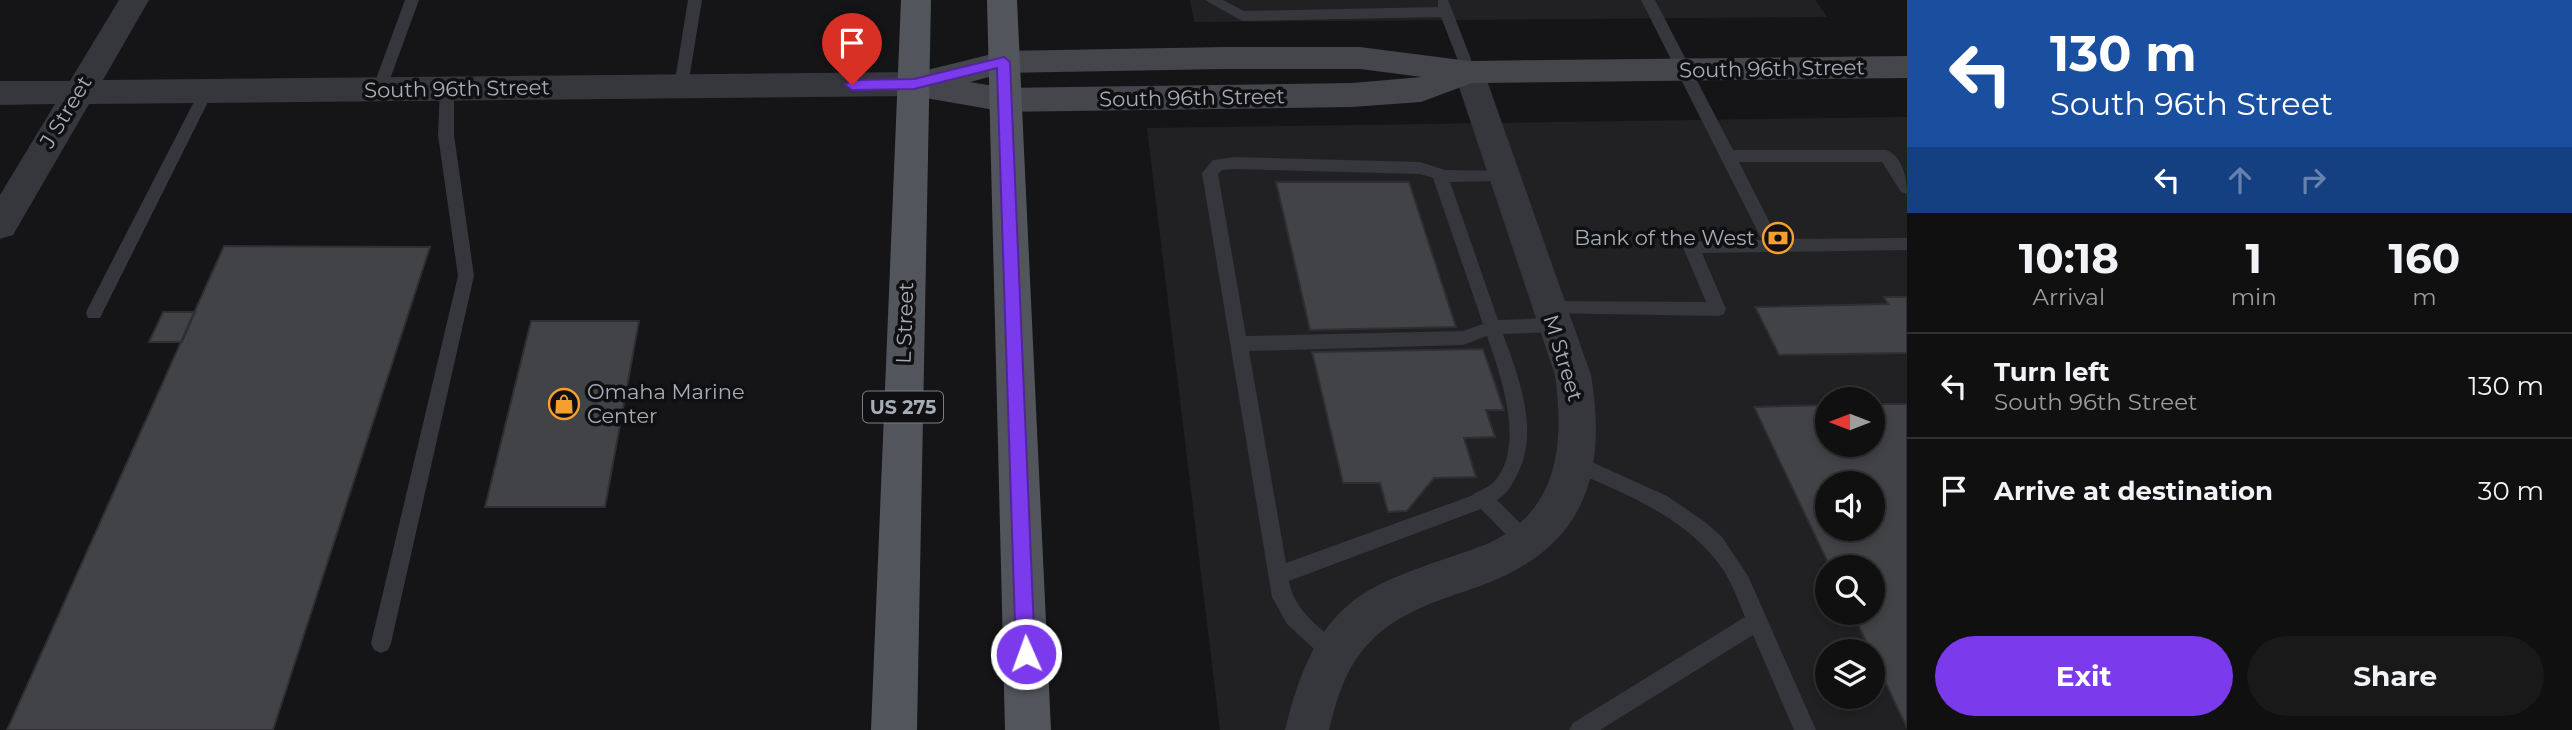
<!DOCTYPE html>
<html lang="en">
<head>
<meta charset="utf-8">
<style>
  body { margin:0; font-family:Montserrat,sans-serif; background:#19191a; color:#f1f3f6; height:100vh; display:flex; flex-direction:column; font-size:26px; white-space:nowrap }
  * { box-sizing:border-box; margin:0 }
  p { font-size:23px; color:#9c9d9f }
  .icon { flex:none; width:38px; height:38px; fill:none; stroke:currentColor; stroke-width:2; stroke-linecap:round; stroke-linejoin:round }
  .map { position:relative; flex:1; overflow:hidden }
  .details { display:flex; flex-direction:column; background:#101011; width:665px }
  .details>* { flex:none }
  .banner { background:#1a4fa0; color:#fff; overflow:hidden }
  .needle { width:46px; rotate:270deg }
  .buttons { position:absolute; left:1815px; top:387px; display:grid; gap:14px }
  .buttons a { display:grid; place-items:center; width:70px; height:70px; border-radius:50%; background:#101011; box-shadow:0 4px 10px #0003,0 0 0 2px #303031; font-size:35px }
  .pin { position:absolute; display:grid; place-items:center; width:60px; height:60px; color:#fff; margin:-72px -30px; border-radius:50% 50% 50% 0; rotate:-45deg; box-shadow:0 0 7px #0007 }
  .pin .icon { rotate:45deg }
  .me { position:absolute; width:77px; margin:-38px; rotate:358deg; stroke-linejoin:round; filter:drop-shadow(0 0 5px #0008) }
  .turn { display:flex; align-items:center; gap:24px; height:147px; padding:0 28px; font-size:32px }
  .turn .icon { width:91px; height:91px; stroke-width:2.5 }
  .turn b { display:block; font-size:49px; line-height:60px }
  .lanes { display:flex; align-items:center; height:66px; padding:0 28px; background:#0003; justify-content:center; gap:35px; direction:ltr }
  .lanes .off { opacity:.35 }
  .eta { display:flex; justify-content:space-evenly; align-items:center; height:119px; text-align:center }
  .eta b { font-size:42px; font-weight:700; line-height:49px }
  .primary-button { display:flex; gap:14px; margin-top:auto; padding:14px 28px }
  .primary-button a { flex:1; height:80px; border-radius:42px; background:#7c3aed; color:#fff; font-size:28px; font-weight:700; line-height:80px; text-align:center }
  .primary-button a+a { background:#19191a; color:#f1f3f6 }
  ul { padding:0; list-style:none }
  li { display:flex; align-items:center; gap:21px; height:105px; padding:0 28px; border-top:2px solid #303031 }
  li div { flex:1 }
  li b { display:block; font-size:26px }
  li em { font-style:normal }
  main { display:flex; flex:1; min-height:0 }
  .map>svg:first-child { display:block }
  .built { fill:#212124; fill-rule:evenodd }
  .building { fill:#414347; stroke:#2f2f33; stroke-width:2; fill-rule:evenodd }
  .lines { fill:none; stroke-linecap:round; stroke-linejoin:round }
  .service { fill:#36373c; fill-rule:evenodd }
  .minor { fill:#36373c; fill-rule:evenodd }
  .tertiary { fill:#36373c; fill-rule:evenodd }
  .secondary { fill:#44464c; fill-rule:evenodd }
  .primary { fill:#52555b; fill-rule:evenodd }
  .route { fill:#7c3aed; stroke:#51269a; stroke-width:2 }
  .labels { text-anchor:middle; stroke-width:7; stroke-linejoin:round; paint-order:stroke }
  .shield { fill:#101012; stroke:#797e86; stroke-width:2 }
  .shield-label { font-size:19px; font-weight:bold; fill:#a6adb7 }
  .street-label { font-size:21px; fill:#a6adb7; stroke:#101012 }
  .poi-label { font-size:21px; fill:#a6adb7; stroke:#101012; text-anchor:end }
</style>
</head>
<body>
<main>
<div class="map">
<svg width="1907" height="730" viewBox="0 0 1907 730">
  <rect width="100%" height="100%" fill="#151517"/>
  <!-- built -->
  <path class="built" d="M1190,0H1815L1827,17L1194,22Z
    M1907,117V730H1220L1147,128ZM1827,399H1872V444H1827ZM1827,483H1872V528H1827ZM1827,567H1872V612H1827ZM1827,651H1872V696H1827Z"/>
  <!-- building -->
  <path class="building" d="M1276,182H1409L1456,327L1310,330Z
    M224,246L430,247L273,730H7Z
    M1884,297H1907V353L1779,355L1755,307L1888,304Z
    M163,312H195L182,342H149Z
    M531,321H639L605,507H485Z
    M1483,349L1504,410H1486L1495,437L1464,438L1476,477L1434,478L1407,511L1388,512L1380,483H1343L1312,352Z
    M1872,404H1907V728L1852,612H1872V567H1830L1754,407L1827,405V444H1872ZM1827,483H1872V528H1827Z"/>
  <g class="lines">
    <!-- service -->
    <path class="service" d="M405,0H419L386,90L384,94H374L372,90Z
      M688,0H702L688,86L681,91L674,86Z
      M1205,0H1223L1244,11L1438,7V0H1448L1476,72L1474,76H1464L1441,17L1242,21Z
      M1641,0H1655L1733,150H1886C1903,156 1907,179 1907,194L1901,192L1882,162H1739L1778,239L1907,238V250L1702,253L1726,309L1724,314L1718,316L1542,313L1540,308L1542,303L1548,301L1706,302L1683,247L1685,242L1762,240Z
      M447,83L454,88V135L474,276L391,643L388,650L381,653L374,650L371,643L458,276L438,135L440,88Z
      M207,85L214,90L100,318H88L86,313L88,308L200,90Z
      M1236,157L1420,162L1445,170L1511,171L1513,175L1505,181L1450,182L1498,320L1555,318L1561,320L1564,325L1561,330L1555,332L1503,334C1519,378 1540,431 1517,475C1511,486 1508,493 1497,500L1532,535L1535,541L1532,547L1525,550L1518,547L1481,509L1289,581C1294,611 1320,627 1341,647L1344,654L1341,661L1334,664L1327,661L1287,624L1272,597L1202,173L1213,160ZM1236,169L1420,174L1433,178L1483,324L1463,331L1246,336L1218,174L1222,170ZM1487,336C1501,376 1526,446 1494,482C1488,488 1477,491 1471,496L1286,563L1249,351L1463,345Z
      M1576,455L1667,496L1705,522L1722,537L1748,576L1816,730H1794L1753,635L1600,730H1569L1573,723L1745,617C1738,600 1732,583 1722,568C1685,516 1625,494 1569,469L1567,463L1569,457Z"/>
    <!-- minor -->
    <path class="minor" d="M1469,61L1480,64L1484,72L1591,375C1608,477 1583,549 1480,586C1440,600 1397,612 1368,644C1345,669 1337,698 1329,730H1285C1296,686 1311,638 1346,607C1364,590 1388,580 1411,571C1436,561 1462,554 1487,544C1560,511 1564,444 1555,375L1454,72L1458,64Z"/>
    <!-- tertiary -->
    <path class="tertiary" d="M119,0H149L103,80L914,72L925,76L930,84L925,92L914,96L89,104L13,235L0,239V195L55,104L0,105V81H70Z"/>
    <!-- secondary -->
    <path class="secondary" d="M1225,47H1360L1469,61L1907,56V78L1472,83L1421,102L1352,107L1006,112L914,96L903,92L898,84L903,76L1004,51ZM1225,69H1360L1422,77L1352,83L1006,88L970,82L1004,73Z"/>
    <!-- primary -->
    <path class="primary" d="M901,0H931L917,730H871Z
      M987,0H1017L1051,730H1005Z"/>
  </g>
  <!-- route -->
  <path class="route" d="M1004,57L1010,62L1035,654L1032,661L1026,664L1019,661L1016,654L997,68L914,89L852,90L845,85L852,80L914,79Z"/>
  <!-- icons -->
  <defs>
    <g id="bank-ring" transform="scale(1.575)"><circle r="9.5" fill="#101012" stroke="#f59f2e" stroke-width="1.5"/><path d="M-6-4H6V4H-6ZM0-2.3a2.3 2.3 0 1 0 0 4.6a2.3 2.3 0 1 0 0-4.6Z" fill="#f59f2e"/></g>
    <g id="shop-ring" transform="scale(1.575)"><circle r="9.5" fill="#101012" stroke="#f59f2e" stroke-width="1.5"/><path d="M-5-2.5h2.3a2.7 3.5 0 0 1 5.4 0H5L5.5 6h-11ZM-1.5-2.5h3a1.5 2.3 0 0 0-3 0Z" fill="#f59f2e"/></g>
  </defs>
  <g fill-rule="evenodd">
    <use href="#bank-ring" x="1778" y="238"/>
    <use href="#shop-ring" x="564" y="404"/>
  </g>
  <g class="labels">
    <!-- shield labels -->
    <rect class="shield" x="863" y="391.5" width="80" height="31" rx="5"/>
    <g class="shield-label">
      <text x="903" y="414">US 275</text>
    </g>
    <!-- street labels -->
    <g class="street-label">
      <text transform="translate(1772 69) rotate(-1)" y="7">South 96th Street</text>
      <text transform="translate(457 89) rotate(-1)" y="7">South 96th Street</text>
      <text transform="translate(1192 98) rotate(-1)" y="7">South 96th Street</text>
      <text transform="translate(66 112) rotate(-59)" y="7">J Street</text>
      <text transform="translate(905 323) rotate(-88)" y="7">L Street</text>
      <text transform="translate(1563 358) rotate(73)" y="7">M Street</text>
    </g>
    <!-- poi labels -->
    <g class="poi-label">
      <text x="1755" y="245">Bank of the West</text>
      <text x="587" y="399" text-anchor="start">Omaha Marine<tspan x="587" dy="24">Center</tspan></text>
    </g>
  </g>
</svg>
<div class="buttons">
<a><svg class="needle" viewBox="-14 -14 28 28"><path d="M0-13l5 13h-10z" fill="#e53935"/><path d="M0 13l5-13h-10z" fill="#9c9d9f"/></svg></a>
<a><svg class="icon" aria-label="sound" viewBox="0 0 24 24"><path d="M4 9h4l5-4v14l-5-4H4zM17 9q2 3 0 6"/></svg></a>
<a><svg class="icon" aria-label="search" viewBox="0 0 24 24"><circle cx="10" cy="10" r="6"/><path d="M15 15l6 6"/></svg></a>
<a><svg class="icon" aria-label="layers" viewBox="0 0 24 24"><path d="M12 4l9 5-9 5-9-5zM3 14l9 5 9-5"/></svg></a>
</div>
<div class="pin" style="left:852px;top:85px;background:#d93025"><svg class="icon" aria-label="arrive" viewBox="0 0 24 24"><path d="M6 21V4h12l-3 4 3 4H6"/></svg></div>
<svg class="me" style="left:1026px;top:654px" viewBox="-20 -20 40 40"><circle r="17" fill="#7c3aed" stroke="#fff" stroke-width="3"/><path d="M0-11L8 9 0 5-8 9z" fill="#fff"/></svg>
</div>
<section class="details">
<div class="banner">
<div class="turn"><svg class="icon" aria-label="left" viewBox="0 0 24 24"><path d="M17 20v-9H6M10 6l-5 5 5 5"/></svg><div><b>130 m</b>South 96th Street</div></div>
<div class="lanes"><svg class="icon" aria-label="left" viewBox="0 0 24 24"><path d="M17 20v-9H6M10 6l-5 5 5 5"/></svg><svg class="icon off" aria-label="ahead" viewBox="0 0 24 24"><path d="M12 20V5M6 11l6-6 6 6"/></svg><svg class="icon off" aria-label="right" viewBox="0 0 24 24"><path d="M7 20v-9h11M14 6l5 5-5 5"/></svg></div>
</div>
<div class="eta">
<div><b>10:18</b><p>Arrival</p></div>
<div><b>1</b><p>min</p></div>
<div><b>160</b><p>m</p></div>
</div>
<ul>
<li><svg class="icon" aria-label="left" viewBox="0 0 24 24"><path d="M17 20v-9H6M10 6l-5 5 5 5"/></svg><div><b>Turn left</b><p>South 96th Street</p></div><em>130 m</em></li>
<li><svg class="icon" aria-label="arrive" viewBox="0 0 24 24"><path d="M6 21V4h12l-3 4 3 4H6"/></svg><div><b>Arrive at destination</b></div><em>30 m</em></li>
</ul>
<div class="primary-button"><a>Exit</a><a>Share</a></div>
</section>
</main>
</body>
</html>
